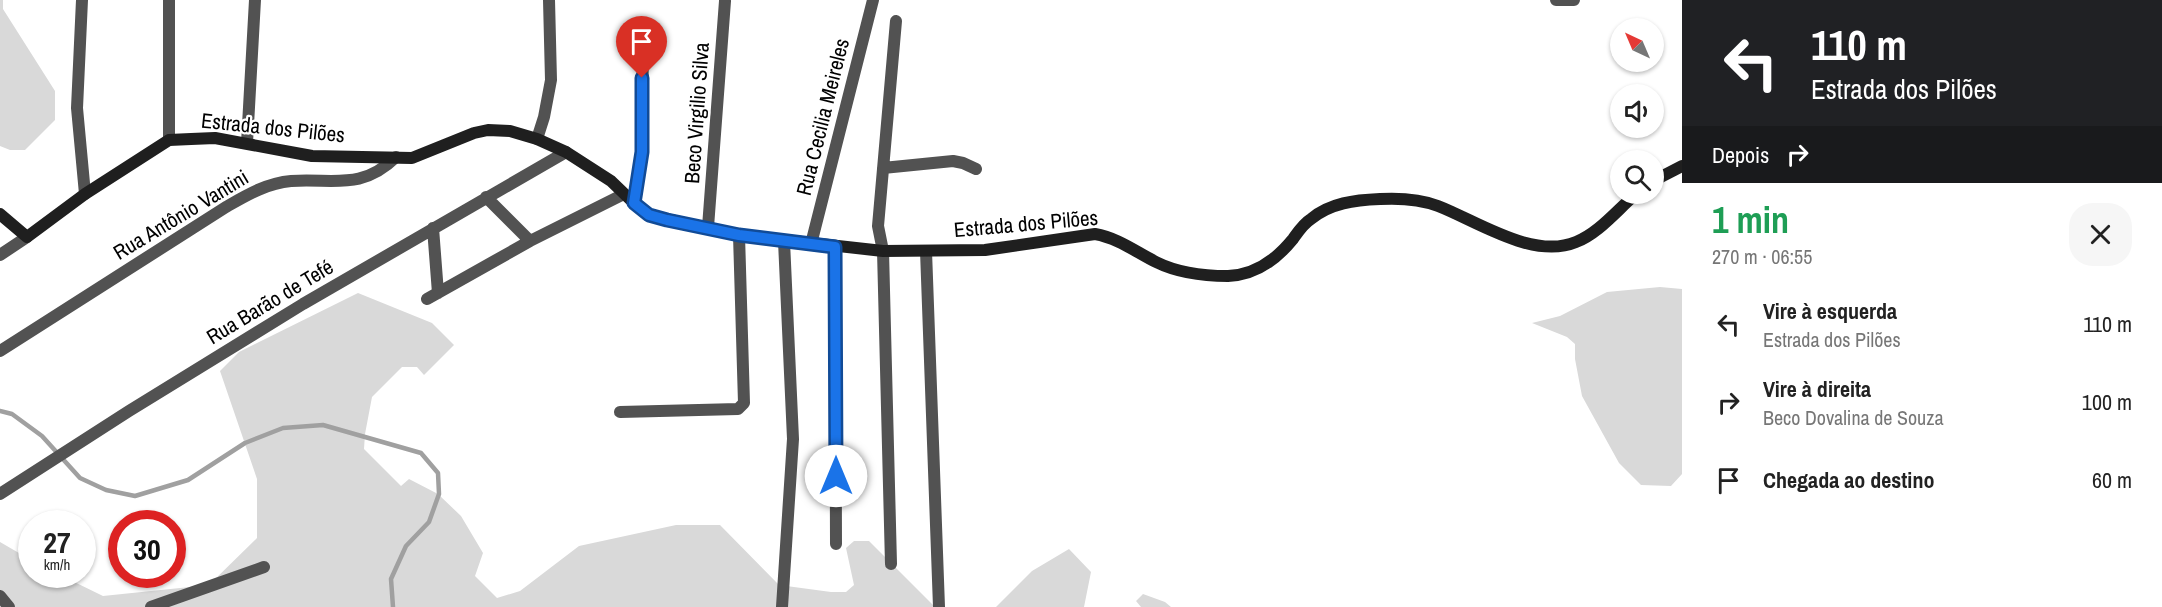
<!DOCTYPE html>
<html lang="pt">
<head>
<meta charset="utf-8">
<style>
  body { margin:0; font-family:"Archivo Narrow",sans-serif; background:#f6f6f6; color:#222; height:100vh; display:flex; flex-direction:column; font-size:22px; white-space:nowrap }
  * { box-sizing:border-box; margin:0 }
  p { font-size:20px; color:#767676 }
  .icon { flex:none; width:33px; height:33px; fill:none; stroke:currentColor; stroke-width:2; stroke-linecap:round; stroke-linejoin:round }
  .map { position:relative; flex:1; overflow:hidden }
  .side { display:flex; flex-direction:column; background:#fff; width:480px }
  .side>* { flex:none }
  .hud { background:#202124; color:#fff; overflow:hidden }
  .needle { width:39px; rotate:316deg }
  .controls { position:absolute; left:1610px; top:18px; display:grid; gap:12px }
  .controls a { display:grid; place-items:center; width:54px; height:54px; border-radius:50%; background:#fff; box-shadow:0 2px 4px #0004; font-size:30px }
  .speed { position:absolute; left:18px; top:510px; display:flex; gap:12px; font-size:30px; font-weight:700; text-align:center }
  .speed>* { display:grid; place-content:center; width:78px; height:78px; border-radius:50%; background:#fff; box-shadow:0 2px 4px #0004; line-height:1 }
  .speed small { font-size:15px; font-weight:400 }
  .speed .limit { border:9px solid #d22; background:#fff; color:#111 }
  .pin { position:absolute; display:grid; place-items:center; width:51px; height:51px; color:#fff; margin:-62px -26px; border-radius:50% 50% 50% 0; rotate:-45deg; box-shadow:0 0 6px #0007 }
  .pin .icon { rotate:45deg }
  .me { position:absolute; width:66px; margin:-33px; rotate:0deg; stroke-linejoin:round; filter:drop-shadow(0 0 4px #0008) }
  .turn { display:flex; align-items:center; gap:21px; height:126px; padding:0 30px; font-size:27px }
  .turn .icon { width:78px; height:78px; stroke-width:2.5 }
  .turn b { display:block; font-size:42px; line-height:51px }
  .then { display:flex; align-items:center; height:57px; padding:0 30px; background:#0003; gap:12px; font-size:22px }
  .round { display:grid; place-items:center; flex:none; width:63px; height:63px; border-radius:24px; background:#f6f6f6 }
  .head { display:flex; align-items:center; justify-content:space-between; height:102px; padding:0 30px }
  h1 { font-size:36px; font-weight:800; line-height:45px; color:#1e9e55 }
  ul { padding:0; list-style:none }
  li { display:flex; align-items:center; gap:18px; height:78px; padding:0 30px }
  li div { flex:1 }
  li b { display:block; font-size:22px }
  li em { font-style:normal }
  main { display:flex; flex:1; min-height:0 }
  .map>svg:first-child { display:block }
  .green { fill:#d9d9d9 }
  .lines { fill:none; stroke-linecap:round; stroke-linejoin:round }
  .stream { stroke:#a0a0a0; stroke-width:4.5 }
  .street { stroke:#525252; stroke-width:12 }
  .secondary { stroke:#1f1f1f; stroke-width:12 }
  .route-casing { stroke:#114b97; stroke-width:15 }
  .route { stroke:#1a73e8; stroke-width:10 }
  .labels { text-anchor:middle; stroke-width:4.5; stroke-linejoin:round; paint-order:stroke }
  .street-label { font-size:21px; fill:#000; stroke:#fff }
</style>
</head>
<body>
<main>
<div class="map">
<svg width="1682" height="607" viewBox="0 0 1682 607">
  <rect width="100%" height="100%" fill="#fff"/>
  <!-- green -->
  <path class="green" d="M0,0H3V9L55,91V120L25,150H10L0,146Z
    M1660,287L1682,289V474L1671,486L1641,485L1619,463L1582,396L1575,359V344L1567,337L1532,323L1560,316L1607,292Z
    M358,293L432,323L454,345L424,375L417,367H402L372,397L365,434L364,449L401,486L409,479L438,494L461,516L483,553L475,576L497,598L520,591L579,546L676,525H720L779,585L831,592H846L854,585L846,548L854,541H869L935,607H0V542L31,560L32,574L60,575L103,596L209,585L257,538V479L220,371L239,352Z
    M1069,549L1091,572L1084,607H996L1032,571Z
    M1143,594L1165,602L1171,607H1141L1136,601Z"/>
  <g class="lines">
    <!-- stream -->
    <path class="stream" d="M0,411L12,414L42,436L80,478L106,490L135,496L188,480L245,443L283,428L323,425L421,453L438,473L439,494L429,522L406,546L391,579L393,607"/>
    <!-- street -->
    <path class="street" d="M82,0L77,108L85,194
      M169,0V140
      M1556,0H1574
      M537,139L544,117L551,80L549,0
      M247,143L255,0
      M883,168L953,161L963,163L976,169
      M486,197L530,241
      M634,203L642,152L643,30
      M708,227L725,1
      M433,228L438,293
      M811,244L873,0
      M835,247L836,544
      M926,251L939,607
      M0,255L27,237
      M427,299L530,241L624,194
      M0,351L226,207C247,195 267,183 291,181C333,178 361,191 396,157
      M620,412L738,409L744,403L739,235
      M0,494L129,411L303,304L566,152
      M891,564L883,251L878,226L896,21
      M0,596L9,607
      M151,607L264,567
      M782,607L793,439L784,241"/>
    <!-- secondary -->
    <path class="secondary" d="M1653,181L1682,166
      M0,214L27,237L85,194L169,140L191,139L215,138L312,156L412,158L474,133L488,130L510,131L537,139L566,152L611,181L637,206L649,215L739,235L883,251L985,250L1095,234C1118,238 1136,252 1156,262C1178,273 1203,276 1228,276C1255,275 1276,260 1293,239C1298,232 1303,224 1311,219C1330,203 1355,200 1380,199C1399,198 1420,199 1438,206C1477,221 1533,260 1576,242C1599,233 1617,210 1636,194"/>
  </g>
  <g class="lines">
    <!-- route casing -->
    <g class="route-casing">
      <path id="route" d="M642,78V152L634,203L649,215L667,220L739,235L835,247L836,476"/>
    </g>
    <!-- route -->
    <use href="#route" class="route"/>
  </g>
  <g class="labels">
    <!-- street labels -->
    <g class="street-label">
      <text transform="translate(697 113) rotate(-86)" y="7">Beco Virgilio Silva</text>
      <text transform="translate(823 117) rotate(-76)" y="7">Rua Cecilia Meireles</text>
      <text transform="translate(273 128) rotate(6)" y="7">Estrada dos Pilões</text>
      <text transform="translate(181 215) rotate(-31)" y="7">Rua Antônio Vantini</text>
      <text transform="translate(1026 224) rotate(-5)" y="7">Estrada dos Pilões</text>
      <text transform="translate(270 302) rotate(-31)" y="7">Rua Barão de Tefé</text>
    </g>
  </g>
</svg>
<div class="controls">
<a><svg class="needle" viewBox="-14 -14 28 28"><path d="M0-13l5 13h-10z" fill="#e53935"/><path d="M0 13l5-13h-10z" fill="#767676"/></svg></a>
<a><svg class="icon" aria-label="sound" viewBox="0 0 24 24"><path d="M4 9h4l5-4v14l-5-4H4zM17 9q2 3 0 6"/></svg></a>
<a><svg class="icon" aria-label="search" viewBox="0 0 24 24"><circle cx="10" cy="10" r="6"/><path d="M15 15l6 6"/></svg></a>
</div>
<div class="speed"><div>27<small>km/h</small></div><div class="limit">30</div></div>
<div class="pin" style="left:642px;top:78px;background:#d93025"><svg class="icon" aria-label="arrive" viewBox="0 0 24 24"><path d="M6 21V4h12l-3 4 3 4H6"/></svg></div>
<svg class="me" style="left:836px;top:476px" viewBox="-20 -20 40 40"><circle r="19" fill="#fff"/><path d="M0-13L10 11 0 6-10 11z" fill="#1a73e8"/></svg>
</div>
<section class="side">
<div class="hud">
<div class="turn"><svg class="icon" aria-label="left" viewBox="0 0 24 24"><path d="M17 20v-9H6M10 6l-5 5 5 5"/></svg><div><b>110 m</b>Estrada dos Pilões</div></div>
<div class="then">Depois<svg class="icon" aria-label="right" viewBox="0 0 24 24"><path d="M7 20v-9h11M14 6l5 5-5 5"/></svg></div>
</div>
<div class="head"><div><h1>1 min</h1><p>270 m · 06:55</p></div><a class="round"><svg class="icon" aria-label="close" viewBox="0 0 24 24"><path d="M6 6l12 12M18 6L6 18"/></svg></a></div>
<ul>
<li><svg class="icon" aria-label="left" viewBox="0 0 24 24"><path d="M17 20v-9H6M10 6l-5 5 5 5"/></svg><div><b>Vire à esquerda</b><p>Estrada dos Pilões</p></div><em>110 m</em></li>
<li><svg class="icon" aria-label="right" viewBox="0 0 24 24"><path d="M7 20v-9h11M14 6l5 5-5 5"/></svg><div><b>Vire à direita</b><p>Beco Dovalina de Souza</p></div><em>100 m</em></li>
<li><svg class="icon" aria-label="arrive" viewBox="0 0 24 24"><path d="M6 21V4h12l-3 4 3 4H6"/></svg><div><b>Chegada ao destino</b></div><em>60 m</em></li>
</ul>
</section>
</main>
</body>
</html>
